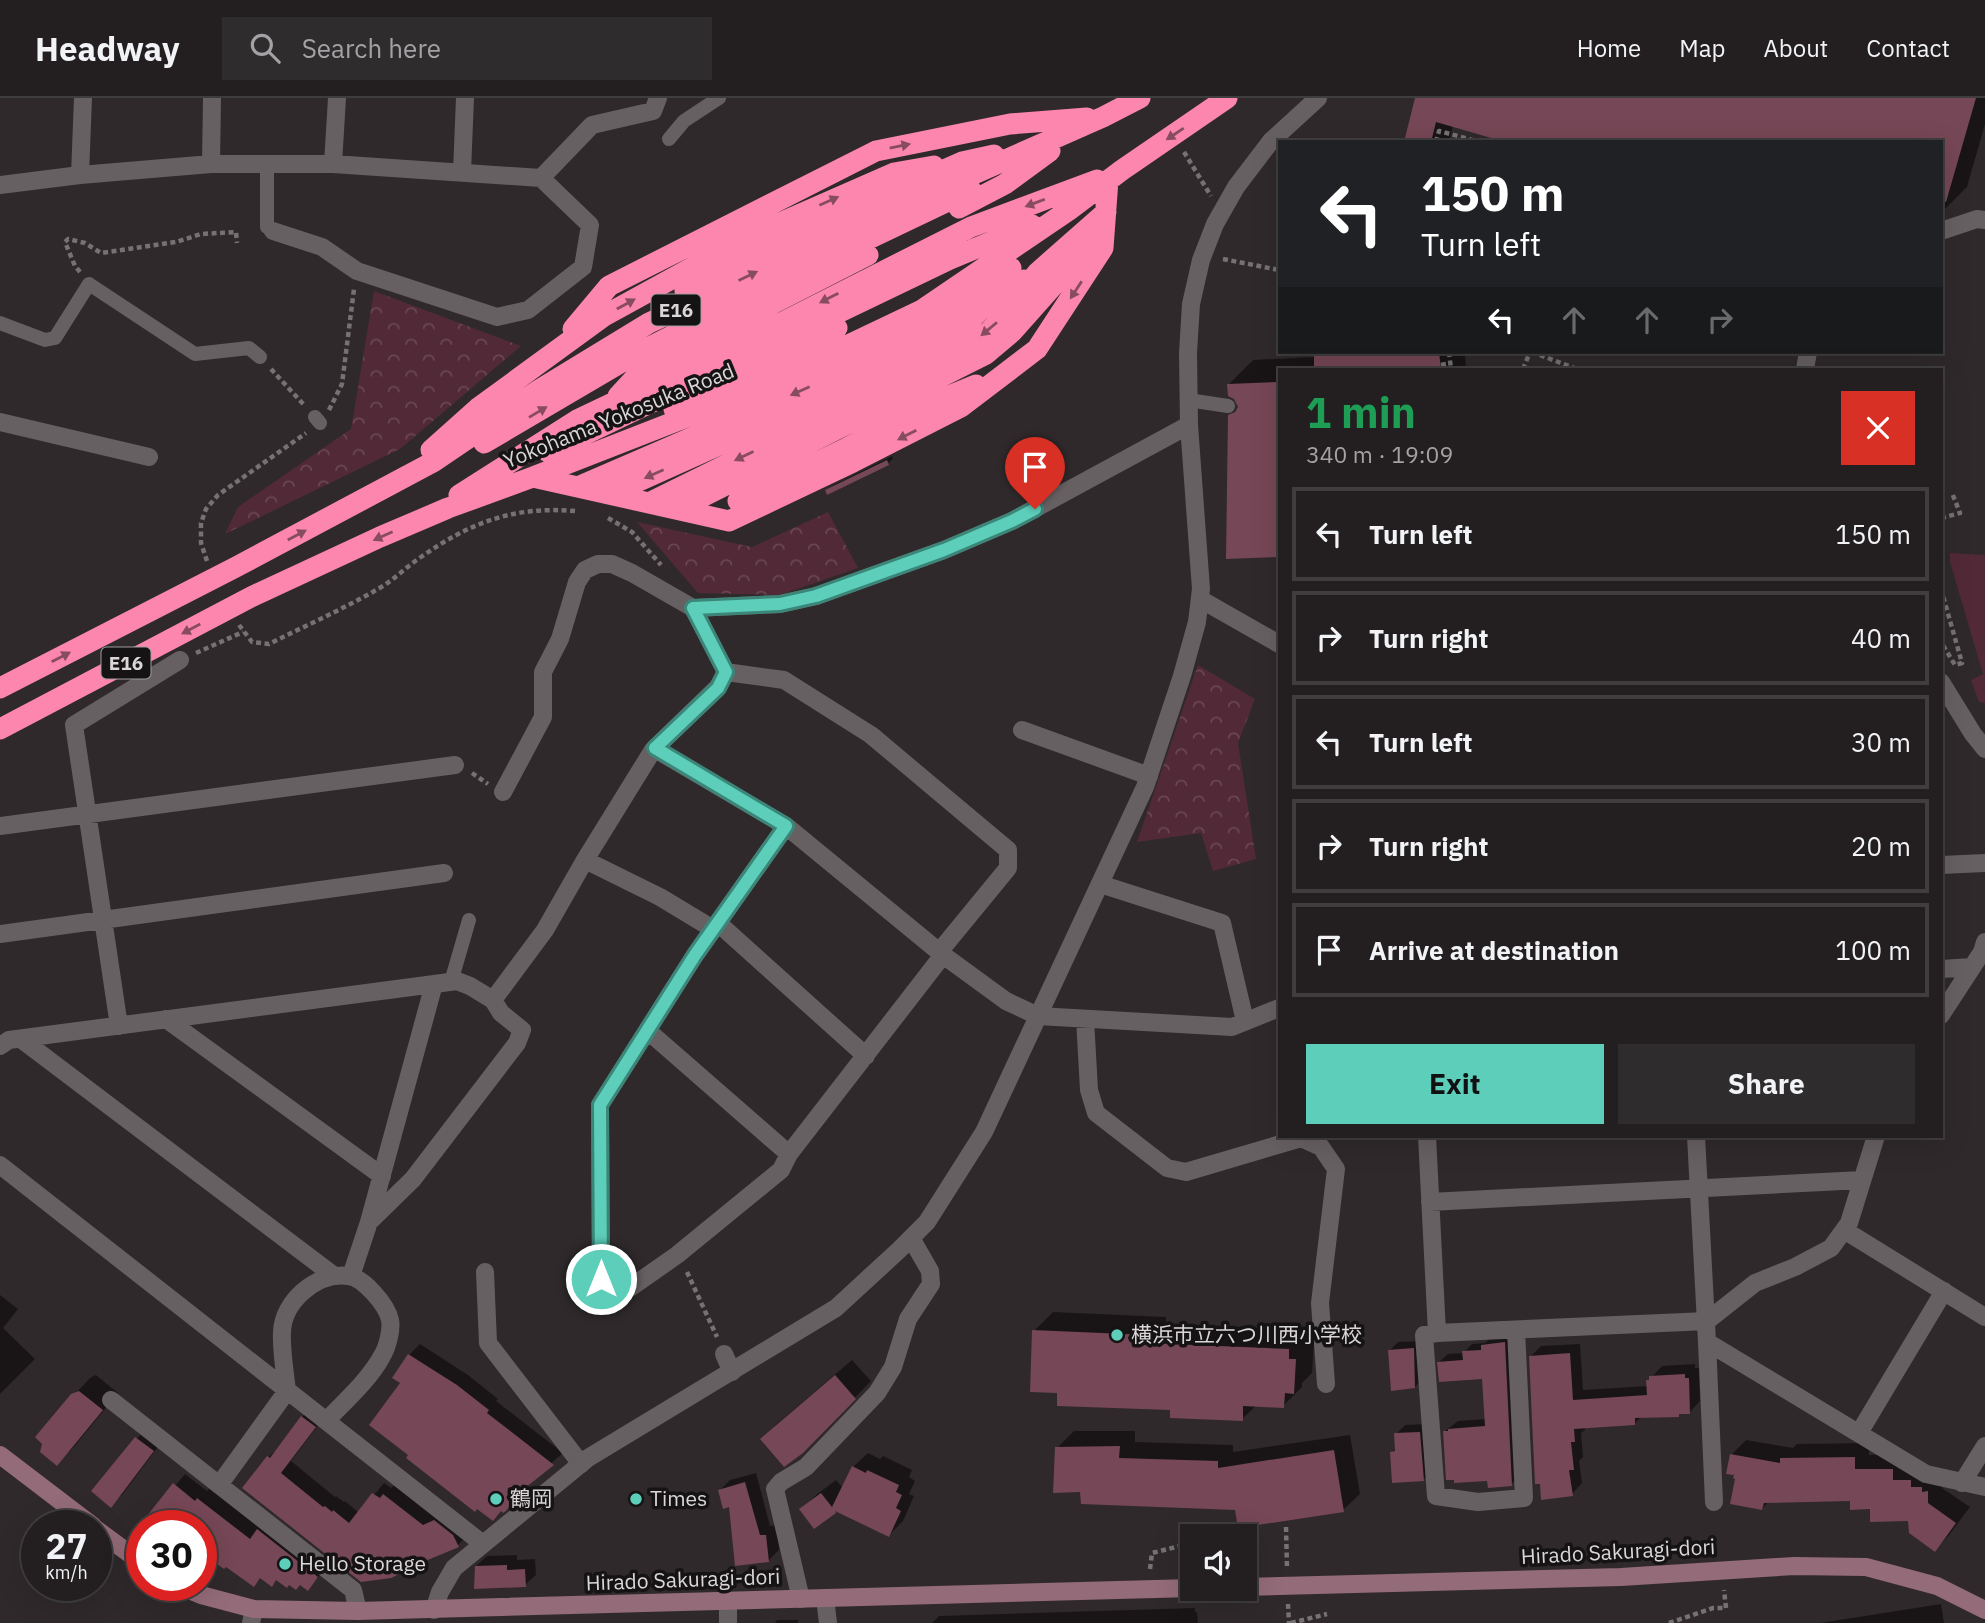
<!DOCTYPE html>
<html lang="en">
<head>
<meta charset="utf-8">
<style>
  body { margin:0; font-family:"IBM Plex Sans","Noto Sans JP",sans-serif; background:#2f2c2d; color:#f1f3f6; height:100vh; display:flex; flex-direction:column; font-size:26px; white-space:nowrap }
  * { box-sizing:border-box; margin:0 }
  p { font-size:23px; color:#a3a2a5 }
  .icon { flex:none; width:38px; height:38px; fill:none; stroke:currentColor; stroke-width:2; stroke-linecap:round; stroke-linejoin:round }
  .map { position:relative; flex:1; overflow:hidden }
  .details { position:absolute; left:1278px; top:270px; width:665px; height:770px; display:flex; flex-direction:column; background:#231f20; border-radius:0px; box-shadow:0 7px 28px #0002,0 0 0 2px #403d3e }
  .details>* { flex:none }
  .hud { position:absolute; left:1278px; top:42px; width:665px; height:214px; border-radius:0px; box-shadow:0 7px 28px #0002,0 0 0 2px #403d3e; background:#202124; color:#fff; overflow:hidden }
  .tools { position:absolute; left:1180px; top:1426px; display:grid; gap:14px }
  .tools a { display:grid; place-items:center; width:77px; height:77px; border-radius:0px; background:#231f20; box-shadow:0 7px 28px #0002,0 0 0 2px #403d3e; font-size:35px }
  .speed { position:absolute; left:21px; top:1412px; display:flex; gap:14px; font-size:35px; font-weight:700; text-align:center }
  .speed>* { display:grid; place-content:center; width:91px; height:91px; border-radius:50%; background:#231f20; box-shadow:0 7px 28px #0002,0 0 0 2px #403d3e; line-height:1 }
  .speed small { font-size:18px; font-weight:400 }
  .speed .limit { border:10px solid #d22; background:#fff; color:#111 }
  .pin { position:absolute; display:grid; place-items:center; width:60px; height:60px; color:#fff; margin:-72px -30px; border-radius:50% 50% 50% 0; rotate:-45deg; box-shadow:0 0 7px #0007 }
  .pin .icon { rotate:45deg }
  .me { position:absolute; width:77px; margin:-38px; rotate:0deg; stroke-linejoin:round; filter:drop-shadow(0 0 5px #0008) }
  .turn { display:flex; align-items:center; gap:24px; height:147px; padding:0 28px; font-size:32px }
  .turn .icon { width:91px; height:91px; stroke-width:2.5 }
  .turn b { display:block; font-size:49px; line-height:60px }
  .lanes { display:flex; align-items:center; height:66px; padding:0 28px; background:#0003; justify-content:center; gap:35px; direction:ltr }
  .lanes .off { opacity:.35 }
  .round { display:grid; place-items:center; flex:none; width:74px; height:74px; border-radius:0px; background:#2f2c2d }
  .overview { display:flex; align-items:center; justify-content:space-between; height:119px; padding:0 28px }
  h1 { font-size:42px; font-weight:700; line-height:52px; color:#1e9e55 }
  .primary-button { display:flex; gap:14px; margin-top:auto; padding:14px 28px }
  .primary-button a { flex:1; height:80px; border-radius:0px; background:#5cceba; color:#111; font-size:28px; font-weight:700; line-height:80px; text-align:center }
  .primary-button a+a { background:#2f2c2d; color:#f1f3f6 }
  ul { padding:0; list-style:none }
  li { display:flex; align-items:center; gap:21px; height:94px; margin:0 14px 10px; padding:0 14px; border:4px solid #403d3e; border-radius:0px }
  li div { flex:1 }
  li b { display:block; font-size:26px }
  li em { font-style:normal }
  header { display:flex; align-items:center; gap:42px; box-sizing:border-box; height:98px; padding:0 35px; background:#231f20; border-bottom:2px solid #403d3e }
  header strong { font-size:33px }
  nav { display:flex; gap:38px; margin-inline-start:auto; font-size:24px }
  .search { width:490px; height:63px; background:#2f2c2d; display:flex; align-items:center; gap:18px; box-sizing:border-box; padding:0 24px; border-radius:0px; color:#a3a2a5; font-size:26px }
  .map>svg:first-child { display:block }
  .green { fill:#522937 }
  .park { fill:url(#park-crowns) }
  .shadow { fill:#0007 }
  .building { fill:#764756 }
  .lines { fill:none; stroke-linecap:round; stroke-linejoin:round }
  .path { stroke:#767173; stroke-width:4.5; stroke-dasharray:5 3.5; stroke-linecap:butt }
  .service { stroke:#676062; stroke-width:14 }
  .pedestrian { stroke:#676062; stroke-width:18 }
  .minor { stroke:#676062; stroke-width:18 }
  .tertiary { stroke:#676062; stroke-width:18 }
  .secondary { stroke:#946b79; stroke-width:18 }
  .motorway { stroke:#fc86ae; stroke-width:21 }
  .oneway { fill:#884c61 }
  .route-casing { stroke:#3c8679; stroke-width:18 }
  .route { stroke:#5cceba; stroke-width:12 }
  .poi-dot { fill:#5cceba; stroke:#151314; stroke-width:2.5 }
  .labels { text-anchor:middle; stroke-width:7; stroke-linejoin:round; paint-order:stroke }
  .shield { fill:#151314; stroke:#a09c9d; stroke-width:2 }
  .shield-label { font-size:19px; font-weight:bold; fill:#dbd7d8 }
  .street-label { font-size:21px; fill:#dbd7d8; stroke:#151314 }
  .poi-label { font-size:21px; fill:#dbd7d8; stroke:#151314; text-anchor:start }
</style>
</head>
<body>
<header>
<strong>Headway</strong>
<div class="search"><svg class="icon" aria-label="search" viewBox="0 0 24 24"><circle cx="10" cy="10" r="6"/><path d="M15 15l6 6"/></svg>Search here</div>
<nav><a>Home</a><a>Map</a><a>About</a><a>Contact</a></nav>
</header>
<div class="map">
<svg width="1985" height="1525" viewBox="0 0 1985 1525">
  <defs>
    <pattern id="park-crowns" width="20" height="18" patternUnits="userSpaceOnUse" patternTransform="scale(1.75)"><rect width="20" height="18" fill="#522937"/><path d="M2 6a3 3 0 1 1 6 0M12 15a3 3 0 1 1 6 0" fill="none" stroke="#6a4753"/></pattern>
  </defs>
  <rect width="100%" height="100%" fill="#2f292b"/>
  <!-- green -->
  <path class="green" d="M1950,455L1985,457V605L1979,604L1971,582L1983,576L1950,464Z"/>
  <!-- park -->
  <path class="park" d="M374,193L521,248L400,351L225,436L238,409L351,331Z
    M828,414L858,470L780,497L698,495L637,424L752,449Z
    M1198,567L1255,601L1238,645L1256,761L1213,773L1201,735L1137,744Z"/>
  <!-- shadow -->
  <path class="shadow" d="M1416,0H1985V26L1967,89L1942,114L1941,113V44L1453,27L1449,44H1405Z
    M1317,254H1465L1466,271H1279V458L1228,459L1230,318L1239,309L1228,287L1253,262L1316,259Z
    M892,358L893,361L888,365L827,392L832,388Z
    M0,1197L18,1211L3,1230L35,1261L0,1296Z
    M1053,1214L1166,1219V1226L1307,1232V1243H1314L1312,1275L1302,1285V1289L1283,1308L1257,1307L1242,1321L1059,1293L1034,1233Z
    M1513,1236L1520,1378L1511,1386L1489,1381L1444,1334L1458,1323L1487,1321L1484,1279L1439,1264L1448,1256L1463,1255L1472,1246L1485,1245L1491,1239Z
    M1421,1243L1423,1280L1415,1289L1390,1252L1398,1244Z
    M420,1246L468,1277L498,1301L496,1303L563,1355L526,1387L504,1412L403,1285L409,1257Z
    M1580,1246L1583,1292L1648,1288V1283L1662,1268L1695,1266V1270H1699L1700,1303L1690,1314H1681L1678,1318H1642L1635,1325L1585,1328V1332L1581,1335L1583,1359L1579,1363L1582,1385L1572,1396L1530,1259L1541,1248Z
    M852,1262L871,1283L819,1337L762,1341L778,1325Z
    M96,1277L118,1295L73,1350L57,1366L73,1298L90,1280Z
    M313,1308L325,1318L291,1363L335,1399L336,1398L344,1404L345,1403L359,1415L384,1385L391,1390L395,1387L468,1437L458,1447L361,1482L269,1359L280,1349L302,1319Z
    M1428,1326L1432,1373L1423,1382L1392,1354L1397,1350L1396,1336L1405,1327Z
    M147,1329L163,1342L122,1397L111,1407L93,1393Z
    M1074,1333H1135V1344L1233,1347V1354L1350,1337L1360,1396L1343,1412L1237,1410L1082,1392L1057,1350Z
    M1746,1342L1793,1350L1797,1346L1869,1345V1357L1907,1356L1942,1379V1390L1970,1409L1949,1437L1935,1452L1910,1421L1872,1410L1852,1401L1769,1403L1762,1411L1737,1379L1732,1356Z
    M868,1355L880,1361L883,1358L912,1372L909,1379L915,1383L909,1396L914,1398L903,1423L889,1437L836,1412L814,1428L802,1411L816,1397L836,1382L843,1390L853,1369Z
    M756,1375L770,1428L777,1427L779,1452L768,1463L720,1392L730,1382Z
    M185,1376L207,1393L209,1391L261,1430L328,1468L308,1491L301,1485L277,1481L271,1487L201,1428H148L144,1425Z
    M517,1457V1462L535,1461L536,1477L525,1487L476,1468L487,1458Z
    M1941,1506L1944,1525H1819H1820Z
    M1195,1510V1514H1197L1198,1525H932L939,1518Z
    M777,1522H798V1525H775Z"/>
  <!-- building -->
  <path class="building" d="M1415,0H1976L1946,104L1941,103V44H1505L1436,24L1431,44H1404Z
    M1314,254H1439L1441,271H1314Z
    M1279,284V459L1226,461L1228,317L1235,314L1238,309L1234,301L1228,298L1227,286Z
    M887,362L889,367L827,397L825,392Z
    M1032,1232L1148,1237V1245L1289,1251V1261H1296L1294,1296L1285,1295L1284,1310L1243,1308V1323L1170,1320V1312L1057,1308V1295L1030,1294Z
    M1505,1244L1512,1388L1488,1390L1487,1383L1454,1385V1382H1446L1443,1333H1448V1331L1485,1328L1482,1281L1439,1284L1437,1264L1463,1262L1462,1253L1481,1252V1247Z
    M1414,1250L1415,1290L1391,1293L1388,1252Z
    M1570,1255L1573,1302L1647,1297L1646,1282H1649V1278L1685,1276V1280H1689L1690,1316H1679V1319L1635,1320V1327L1574,1331L1575,1344H1571L1574,1372H1569L1573,1398L1541,1402L1540,1386H1535L1529,1258Z
    M408,1256L457,1287L489,1312L487,1315L554,1367L520,1394L506,1413L503,1415L501,1413L493,1423L477,1411L475,1414L406,1360L408,1357L369,1327L400,1285L392,1280Z
    M835,1277L856,1301L803,1355L784,1369L760,1341Z
    M79,1293L103,1312L57,1368L40,1354L42,1346L35,1339L71,1296Z
    M301,1318L316,1329L281,1375L323,1409L325,1408L332,1414L333,1412L349,1425L372,1395L380,1400L383,1396L423,1427L434,1422L453,1437L459,1449L406,1471V1473L391,1480L361,1484L242,1390L267,1358L270,1360Z
    M1420,1334L1424,1383L1392,1385L1390,1354L1395,1353L1394,1335Z
    M135,1339L154,1353L111,1410L91,1393Z
    M1120,1348L1119,1360L1218,1363V1370L1334,1352L1344,1414L1238,1430L1235,1412L1081,1406L1080,1394L1053,1395L1055,1349Z
    M1730,1356L1780,1365V1360L1855,1359V1371H1893V1382H1911V1389H1922V1394L1928,1393V1405L1956,1425L1935,1454L1909,1435L1908,1423L1870,1424V1411L1850,1412V1403L1764,1405L1762,1412L1730,1406L1735,1381L1733,1380L1734,1377L1726,1376Z
    M852,1368L866,1375L867,1372L899,1387L896,1394L902,1397L896,1410L901,1413L889,1439L835,1413L836,1415L814,1431L799,1411L821,1395L832,1409Z
    M745,1384L760,1437H766L769,1464L735,1468L729,1409L723,1411L718,1392Z
    M173,1385L195,1403L197,1400L250,1441L257,1431L318,1479L308,1493L300,1487L296,1492L289,1487L287,1490L276,1482L272,1489L260,1480L254,1489L226,1469L224,1471L201,1455V1428H139Z
    M507,1467V1472L525,1471L526,1489L474,1491L475,1468Z"/>
  <g class="lines">
    <!-- path -->
    <path class="path" d="M1436,44L1439,33L1480,44
      M1184,54L1211,98
      M1223,161L1279,172
      M80,174L75,168L65,144L68,141L85,145L101,155L176,144L201,136L236,134L237,145
      M1449,254L1451,271
      M1532,254L1577,271
      M1441,267L1451,265
      M271,271L305,308
      M1523,271L1530,254
      M329,312L342,286L354,191
      M608,420L632,434L661,467
      M1941,420L1960,415L1952,395
      M207,463L201,445V425L206,411L218,397L306,335
      M1941,491L1962,565L1955,567L1941,544
      M239,527L252,544L269,546C305,528 343,511 378,491C394,482 406,469 421,459C471,424 514,408 575,413
      M196,555L243,534
      M472,675L488,686
      M687,1174L717,1239
      M1286,1429L1287,1470
      M1215,1438L1230,1434
      M1150,1471L1152,1455L1192,1445
      M1288,1506L1289,1525
      M1291,1525L1327,1516
      M1669,1525L1713,1510H1726L1724,1492"/>
    <!-- service -->
    <path class="service" d="M669,41L684,23L719,0
      M267,66V129L273,133
      M0,225L45,242L55,240L89,186L195,256L249,250L260,259
      M1188,302L1228,308
      M315,319L320,325
      M451,884L469,822"/>
    <!-- pedestrian -->
    <path class="pedestrian" d="M724,1256L732,1274"/>
    <!-- minor -->
    <path class="minor" d="M211,66L212,0
      M333,66L337,0
      M462,74L465,0
      M80,77L83,0
      M0,87L80,77L211,66H333L541,80L592,27L653,13L658,0
      M273,133L322,149L357,173L497,219L528,212L583,169L590,127L541,80
      M1941,133L1977,121L1985,122
      M1805,271L1808,254
      M0,324L149,359
      M1200,501L1279,546
      M726,574L784,582L871,637L1008,752V770L939,854
      M1941,584L1973,636L1985,651
      M1022,632L1149,678
      M655,651L786,728L943,857L1006,903L1038,918L1232,929L1279,910
      M503,694L543,619V574L560,541L577,484L585,472L598,466H612L632,475L693,510L780,506L816,498L944,452L1012,423L1189,327
      M0,728L455,667
      M786,728L695,857L600,1007L601,1181L630,1190L677,1157L781,1072L789,1056L943,857
      M585,762L660,799L713,831
      M1941,767L1985,765
      M1100,786L1222,825L1245,923
      M718,825L866,958
      M0,836L444,775
      M1941,871L1972,869
      M1941,917L1982,854L1985,844
      M166,921L382,1078
      M1085,921L1089,992L1096,1015L1167,1070L1186,1074L1301,1040L1321,1049L1336,1071L1320,1205L1326,1286
      M119,928L74,627L180,562
      M648,933L789,1056
      M21,941L333,1177
      M0,948L9,942L457,883L470,888L493,902L545,832L585,762L653,652L718,589L726,574L693,510
      M1427,1038L1437,1235
      M1696,1038L1707,1244L1926,1376L1985,1389
      M0,1067L483,1446
      M1430,1104L1862,1082
      M369,1124L413,1081L517,945L522,932L501,915L493,902
      M1844,1132L1985,1219
      M485,1174L488,1245L581,1366
      M351,1178L369,1124L434,886
      M1516,1232L1524,1400L1478,1404L1436,1398L1424,1237L1437,1235L1707,1223L1755,1185L1795,1169L1831,1150L1849,1125L1876,1038
      M1707,1244L1714,1404
      M111,1302L353,1492L358,1513
      M1859,1335L1944,1193
      M1962,1385L1985,1348
      M219,1387L287,1293C285,1274 281,1253 282,1234C283,1203 317,1174 348,1178C363,1179 387,1207 390,1222C392,1232 387,1250 382,1258C370,1281 344,1304 326,1323
      M825,1500L828,1525
      M801,1501L775,1391L781,1384L806,1369L877,1295L893,1269L908,1221L931,1186L930,1173L911,1140"/>
    <!-- tertiary -->
    <path class="tertiary" d="M434,1512L440,1494L454,1470L588,1360L836,1210L899,1152L927,1124L984,1034L1145,689L1182,578L1197,524L1201,491L1189,327L1188,255L1191,206L1201,162L1215,126L1236,89L1271,43L1318,0
      M251,1525L254,1511
      M728,1525V1503"/>
    <!-- secondary -->
    <path class="secondary" d="M0,1357L93,1428
      M96,1431L142,1465
      M179,1488L201,1497L254,1511L358,1513L1192,1490
      M1244,1489L1621,1479L1794,1468L1866,1469L1937,1488L1985,1512"/>
    <!-- motorway -->
    <path class="motorway" d="M959,110L1005,86L1050,53
      M685,193L755,155L962,64L994,57
      M573,231L609,188L876,53L1010,26L1087,20
      M618,298L642,272L868,157
      M674,311L837,230
      M484,345L632,258L768,189L971,92
      M431,352L478,310L604,218L746,140L894,75L934,68
      M548,354L950,161L1032,127
      M533,379L729,423L853,364L961,309L1037,251L1103,150L1108,82
      M578,389L811,288L871,258L970,199L1011,170
      M610,396L817,303L970,223L985,206L1024,182
      M459,397L577,322L783,224L971,129L1097,82
      M738,403L845,351L925,308L976,287
      M649,405L827,317L989,234L1038,174L1106,114
      M678,411L986,256L1012,234L1101,134
      M0,590L236,469L433,364L539,292L649,225L876,119L1103,19L1140,0
      M0,631L251,499L380,439L448,410L533,379L720,306L800,270L922,212L1069,112L1122,72L1227,0"/>
  </g>
  <!-- one-way arrows -->
  <defs><path id="oneway-solid" d="M-6-.8H1V-3.2L6.5 0L1 3.2V.8H-6Z" transform="scale(1.75)"/></defs>
  <g class="oneway">
    <use href="#oneway-solid" transform="translate(1175 36) rotate(146)"/>
    <use href="#oneway-solid" transform="translate(900 48) rotate(-11)"/>
    <use href="#oneway-solid" transform="translate(829 103) rotate(-24)"/>
    <use href="#oneway-solid" transform="translate(1035 105) rotate(159)"/>
    <use href="#oneway-solid" transform="translate(748 178) rotate(-26)"/>
    <use href="#oneway-solid" transform="translate(1076 192) rotate(123)"/>
    <use href="#oneway-solid" transform="translate(829 200) rotate(153)"/>
    <use href="#oneway-solid" transform="translate(626 206) rotate(-29)"/>
    <use href="#oneway-solid" transform="translate(989 231) rotate(140)"/>
    <use href="#oneway-solid" transform="translate(800 293) rotate(156)"/>
    <use href="#oneway-solid" transform="translate(538 314) rotate(-31)"/>
    <use href="#oneway-solid" transform="translate(907 337) rotate(153)"/>
    <use href="#oneway-solid" transform="translate(744 358) rotate(154)"/>
    <use href="#oneway-solid" transform="translate(654 376) rotate(156)"/>
    <use href="#oneway-solid" transform="translate(297 437) rotate(-28)"/>
    <use href="#oneway-solid" transform="translate(383 438) rotate(156)"/>
    <use href="#oneway-solid" transform="translate(191 531) rotate(152)"/>
    <use href="#oneway-solid" transform="translate(61 559) rotate(-27)"/>
  </g>
  <g class="lines">
    <!-- route casing -->
    <g class="route-casing">
      <path id="route" d="M601,1181L600,1007L695,857L786,728L655,650L718,590L726,574L693,510L780,506L816,498L944,452L1012,423L1035,411"/>
    </g>
    <!-- route -->
    <use href="#route" class="route"/>
  </g>
  <!-- markers -->
  <g class="poi-dot">
    <circle cx="1117" cy="1237" r="7"/>
    <circle cx="496" cy="1401" r="7"/>
    <circle cx="636" cy="1401" r="7"/>
    <circle cx="285" cy="1466" r="7"/>
  </g>
  <g class="labels">
    <!-- shield labels -->
    <g class="shield">
      <rect x="651.5" y="196.5" width="49" height="31" rx="5"/>
      <rect x="101.5" y="549.5" width="49" height="31" rx="5"/>
    </g>
    <g class="shield-label">
      <text x="676" y="219">E16</text>
      <text x="126" y="572">E16</text>
    </g>
    <!-- street labels -->
    <g class="street-label">
      <text transform="translate(619 318) rotate(-22)" y="7">Yokohama Yokosuka Road</text>
      <text transform="translate(1618 1454) rotate(-3)" y="7">Hirado Sakuragi-dori</text>
      <text transform="translate(683 1482) rotate(-2)" y="7">Hirado Sakuragi-dori</text>
    </g>
    <!-- poi labels -->
    <g class="poi-label">
      <text x="1131" y="1244">横浜市立六つ川西小学校</text>
      <text x="510" y="1408">鶴岡</text>
      <text x="650" y="1408">Times</text>
      <text x="299" y="1473">Hello Storage</text>
    </g>
  </g>
</svg>
<div class="tools">
<a><svg class="icon" aria-label="sound" viewBox="0 0 24 24"><path d="M4 9h4l5-4v14l-5-4H4zM17 9q2 3 0 6"/></svg></a>
</div>
<div class="speed"><div>27<small>km/h</small></div><div class="limit">30</div></div>
<div class="pin" style="left:1035px;top:411px;background:#d93025"><svg class="icon" aria-label="arrive" viewBox="0 0 24 24"><path d="M6 21V4h12l-3 4 3 4H6"/></svg></div>
<svg class="me" style="left:601px;top:1181px" viewBox="-20 -20 40 40"><circle r="17" fill="#5cceba" stroke="#fff" stroke-width="3"/><path d="M0-11L8 9 0 5-8 9z" fill="#fff"/></svg>
<div class="hud">
<div class="turn"><svg class="icon" aria-label="left" viewBox="0 0 24 24"><path d="M17 20v-9H6M10 6l-5 5 5 5"/></svg><div><b>150 m</b>Turn left</div></div>
<div class="lanes"><svg class="icon" aria-label="left" viewBox="0 0 24 24"><path d="M17 20v-9H6M10 6l-5 5 5 5"/></svg><svg class="icon off" aria-label="ahead" viewBox="0 0 24 24"><path d="M12 20V5M6 11l6-6 6 6"/></svg><svg class="icon off" aria-label="ahead" viewBox="0 0 24 24"><path d="M12 20V5M6 11l6-6 6 6"/></svg><svg class="icon off" aria-label="right" viewBox="0 0 24 24"><path d="M7 20v-9h11M14 6l5 5-5 5"/></svg></div>
</div>
<section class="details">
<div class="overview"><div><h1>1 min</h1><p>340 m · 19:09</p></div><a class="round" style="background:#d93025;color:#fff"><svg class="icon" aria-label="close" viewBox="0 0 24 24"><path d="M6 6l12 12M18 6L6 18"/></svg></a></div>
<ul>
<li><svg class="icon" aria-label="left" viewBox="0 0 24 24"><path d="M17 20v-9H6M10 6l-5 5 5 5"/></svg><div><b>Turn left</b></div><em>150 m</em></li>
<li><svg class="icon" aria-label="right" viewBox="0 0 24 24"><path d="M7 20v-9h11M14 6l5 5-5 5"/></svg><div><b>Turn right</b></div><em>40 m</em></li>
<li><svg class="icon" aria-label="left" viewBox="0 0 24 24"><path d="M17 20v-9H6M10 6l-5 5 5 5"/></svg><div><b>Turn left</b></div><em>30 m</em></li>
<li><svg class="icon" aria-label="right" viewBox="0 0 24 24"><path d="M7 20v-9h11M14 6l5 5-5 5"/></svg><div><b>Turn right</b></div><em>20 m</em></li>
<li><svg class="icon" aria-label="arrive" viewBox="0 0 24 24"><path d="M6 21V4h12l-3 4 3 4H6"/></svg><div><b>Arrive at destination</b></div><em>100 m</em></li>
</ul>
<div class="primary-button"><a>Exit</a><a>Share</a></div>
</section>
</div>
</body>
</html>
